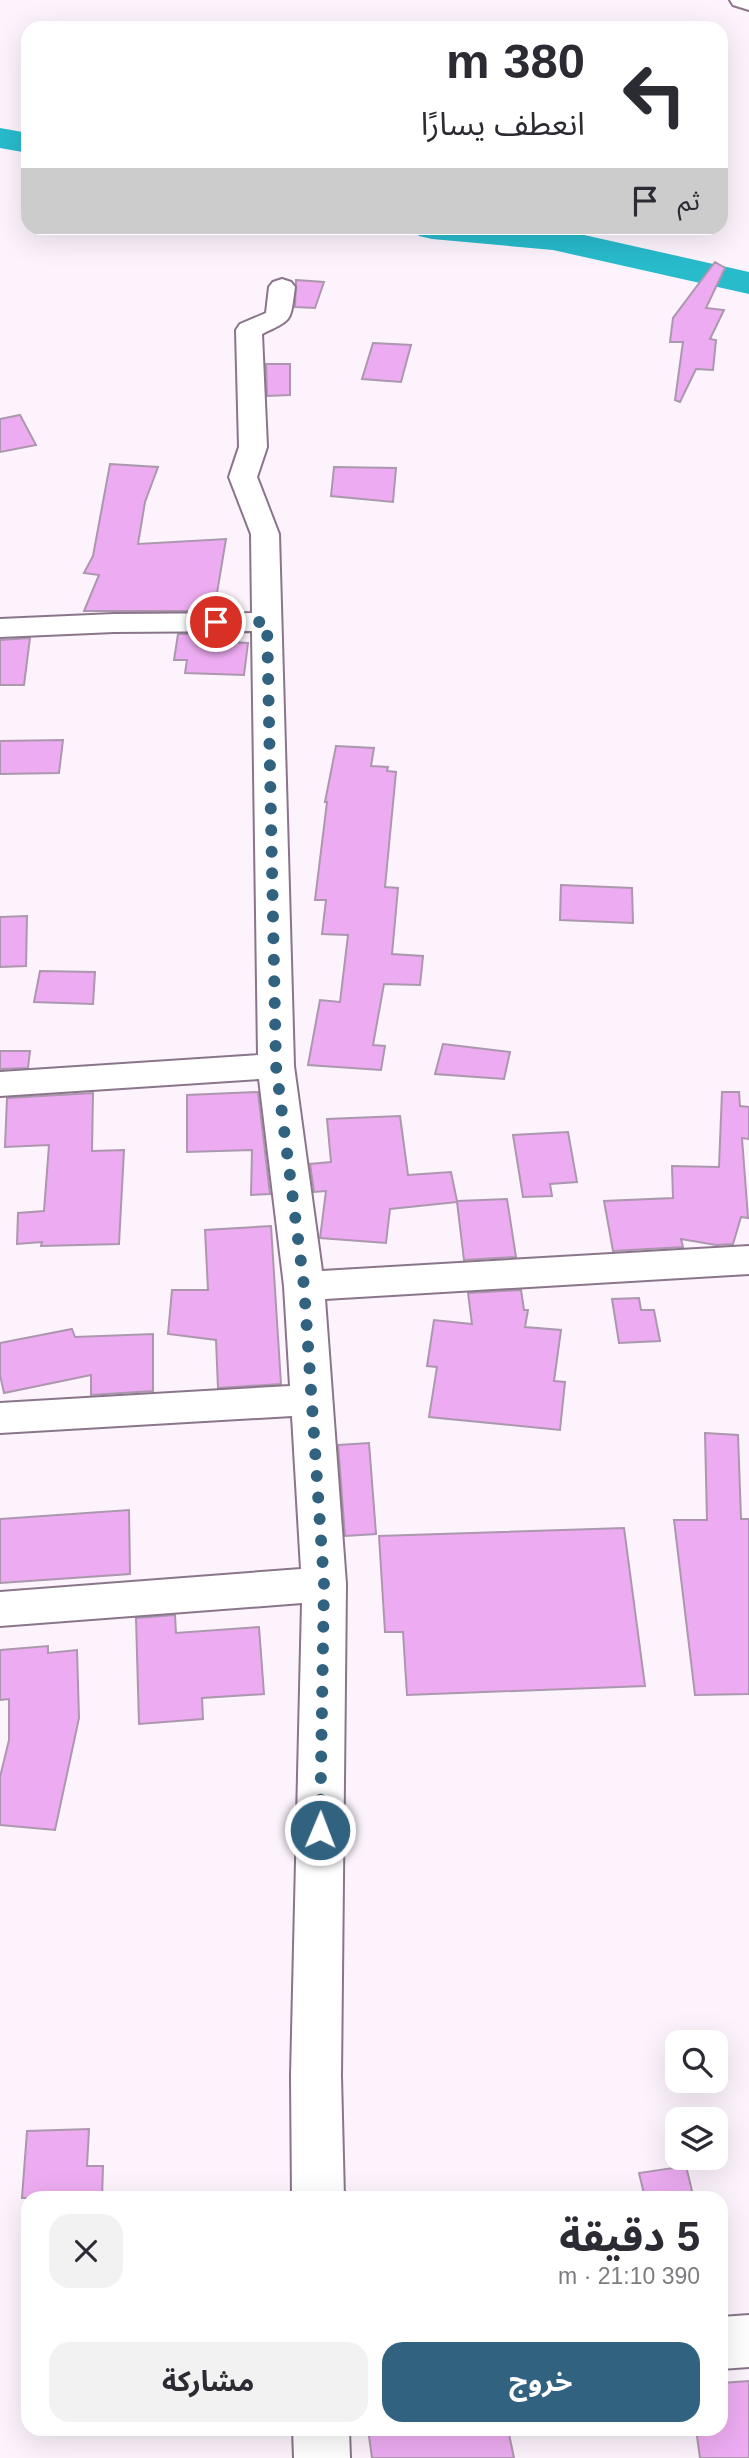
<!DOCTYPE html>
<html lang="ar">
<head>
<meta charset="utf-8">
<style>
  body { margin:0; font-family:Arial,"Noto Sans Arabic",sans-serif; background:#f2f2f3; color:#2b2b33; direction:rtl; height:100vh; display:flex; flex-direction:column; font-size:26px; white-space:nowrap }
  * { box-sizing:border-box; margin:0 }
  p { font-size:23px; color:#7c7c81 }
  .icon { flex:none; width:38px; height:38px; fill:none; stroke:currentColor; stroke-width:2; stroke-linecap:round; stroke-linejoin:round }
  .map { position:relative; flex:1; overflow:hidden; direction:ltr }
  .details { position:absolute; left:21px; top:2191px; width:707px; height:245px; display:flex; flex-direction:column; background:#fff; border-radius:21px; box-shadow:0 7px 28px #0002; direction:rtl }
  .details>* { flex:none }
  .hud { position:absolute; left:21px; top:21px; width:707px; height:214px; border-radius:21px; box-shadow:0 7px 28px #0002; direction:rtl; background:#fff; color:#2b2b33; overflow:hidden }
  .controls { position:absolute; left:665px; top:2030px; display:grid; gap:14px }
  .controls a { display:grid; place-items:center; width:63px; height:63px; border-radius:14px; background:#fff; box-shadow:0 7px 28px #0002; font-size:35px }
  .pin { position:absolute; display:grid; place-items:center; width:60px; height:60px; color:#fff; margin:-30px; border:4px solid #fff; border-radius:50%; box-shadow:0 2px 7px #0007 }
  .me { position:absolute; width:77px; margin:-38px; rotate:1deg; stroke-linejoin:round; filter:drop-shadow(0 0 5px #0008) }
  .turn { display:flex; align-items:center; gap:24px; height:147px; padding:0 28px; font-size:32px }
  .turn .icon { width:91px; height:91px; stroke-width:2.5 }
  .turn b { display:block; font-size:49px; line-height:60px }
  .then { display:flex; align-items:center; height:66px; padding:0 28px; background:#0003; gap:14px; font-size:26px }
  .round { display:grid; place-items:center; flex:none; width:74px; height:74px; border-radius:21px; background:#f2f2f3 }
  .headline { display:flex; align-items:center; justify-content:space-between; height:119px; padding:0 28px }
  h1 { font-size:42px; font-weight:700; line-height:52px }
  .primary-button { display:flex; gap:14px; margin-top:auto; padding:14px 28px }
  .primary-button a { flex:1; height:80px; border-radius:21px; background:#316280; color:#fff; font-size:28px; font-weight:700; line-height:80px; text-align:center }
  .primary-button a+a { background:#f2f2f3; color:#2b2b33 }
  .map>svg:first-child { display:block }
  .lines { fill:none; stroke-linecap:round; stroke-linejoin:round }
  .river { fill:#28bbcc; fill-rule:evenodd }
  .building { fill:#edacf1; stroke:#ac97ae; stroke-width:2 }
  .minor-casing { stroke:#8a758b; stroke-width:4 }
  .tertiary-casing { stroke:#8a758b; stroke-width:4 }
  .minor { fill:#fff; fill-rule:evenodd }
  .tertiary { fill:#fff; fill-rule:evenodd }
  .route { stroke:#316280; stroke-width:12; stroke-dasharray:0 21.6 }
</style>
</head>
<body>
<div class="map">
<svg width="749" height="2458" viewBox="0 0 749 2458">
  <rect width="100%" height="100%" fill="#fcf3fd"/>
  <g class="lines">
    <!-- river -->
    <path class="river" d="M0,128L28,133V153L0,148Z
      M414,228H553L749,272V294L553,250L432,239L419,236Z"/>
  </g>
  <!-- building -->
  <path class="building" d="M715,262L725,268L706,308L724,310L710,339L716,340L713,370L696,369L680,402L675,400L683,342H670L673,318Z
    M296,280L324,282L315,308L295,307Z
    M373,343L411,345L401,382L362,379Z
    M266,364H290V395L267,396Z
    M20,415L36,445L0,452V419Z
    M110,464L158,467L145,502L138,544L226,539L214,611H84L99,575L84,573L93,556Z
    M334,467L396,468L393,502L331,496Z
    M178,634H210L209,641L248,643L244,675L185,673L187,660H174Z
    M30,638L24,685H0V640Z
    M63,740L59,773L0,774V741Z
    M336,746L374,748L371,766L388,767L387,771L396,772L385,887L398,888L392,954L423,956L420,985L384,984L373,1045L385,1046L381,1070L308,1065L320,1000L340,1002L348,935L322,934L326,900H315L327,802H325Z
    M561,885L632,888L633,923L560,920Z
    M27,916L26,966L0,967V917Z
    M40,971L95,972L93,1004L34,1002Z
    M443,1044L510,1052L504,1079L435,1074Z
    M0,1051H30L28,1068L0,1069Z
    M258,1092L270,1194L251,1195L252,1150L187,1152V1095Z
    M722,1092H739L740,1106L749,1107V1139L742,1138L748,1218L741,1217L733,1244L716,1245L681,1239L683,1247L613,1251L604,1201L673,1198L672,1166L719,1167Z
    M93,1093L92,1151L124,1150L119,1244L41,1246L42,1242L17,1244L18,1213L44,1211L49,1145L5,1147L7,1098Z
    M400,1116L408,1175L451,1172L457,1201L507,1199L516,1257L464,1260L457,1202L390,1209L386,1243L320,1238L326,1191L314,1192L310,1164L331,1162L327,1119Z
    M568,1132L577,1182L550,1184L552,1196L523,1197L513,1135Z
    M271,1226L281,1384L218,1388L216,1340L168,1334L172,1290H208L205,1230Z
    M521,1290L524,1310H528L525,1327L561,1330L554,1381L565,1382L560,1430L429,1417L437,1367L427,1366L434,1320L472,1324L468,1293Z
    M639,1298L641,1310H654L660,1341L619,1343L612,1299Z
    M72,1329L75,1337L153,1334V1391L91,1395V1375L4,1393L0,1375V1343Z
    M705,1433L738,1435L741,1519H749V1694L695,1695L674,1520H707Z
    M369,1443L376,1534L345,1536L338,1445Z
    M129,1510L130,1574L0,1583V1519Z
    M624,1528L645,1686L407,1695L403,1632H385L379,1536Z
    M175,1615L176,1633L259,1627L264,1694L202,1698L203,1719L139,1724L136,1618Z
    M48,1646V1653L77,1650L79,1718L55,1830L0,1825V1777L9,1740V1699L0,1700V1650Z
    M89,2129L87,2166H103L102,2198H22L27,2131Z
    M686,2166L693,2195L645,2198L639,2173Z
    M749,2381V2458H700L696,2429H721V2383Z
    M368,2429H508L514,2458H372Z"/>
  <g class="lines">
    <!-- minor casing -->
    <g class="minor-casing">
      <path id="minor" d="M282,279L291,282L295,287C290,321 294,319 262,334L267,447L257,477L279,534L294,1066L322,1271L749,1246V1274L325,1299L346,1584L341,2076L344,2198H292L291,2076L302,1603L0,1626V1592L301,1569L292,1416L0,1433V1403L290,1386L284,1286L259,1079L0,1096V1072L258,1055L252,631L114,632L0,637V619L114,614L252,613L251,534L229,477L239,447L236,330L240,324L266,313L269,287L273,282Z
        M749,2315V2367L721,2369V2317Z
        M293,2429H349L350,2458H294Z"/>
    </g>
    <!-- tertiary casing -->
    <g class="tertiary-casing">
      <path id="tertiary" d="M730,0H749V10L733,5Z"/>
    </g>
    <!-- minor -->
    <use href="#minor" class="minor"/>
    <!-- tertiary -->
    <use href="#tertiary" class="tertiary"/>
  </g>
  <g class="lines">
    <!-- route -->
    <path class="route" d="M216,622H267L276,1066L304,1286L324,1584L320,1830"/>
  </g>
</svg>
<div class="controls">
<a><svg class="icon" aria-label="search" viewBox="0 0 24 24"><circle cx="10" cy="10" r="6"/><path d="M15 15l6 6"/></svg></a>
<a><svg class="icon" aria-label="layers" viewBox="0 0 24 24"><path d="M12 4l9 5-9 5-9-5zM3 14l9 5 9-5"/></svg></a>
</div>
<div class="pin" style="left:216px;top:622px;background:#d93025"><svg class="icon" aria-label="arrive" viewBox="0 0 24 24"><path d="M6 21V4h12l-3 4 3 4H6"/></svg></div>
<svg class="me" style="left:320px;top:1830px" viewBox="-20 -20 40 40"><circle r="17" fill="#316280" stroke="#fff" stroke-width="3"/><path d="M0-11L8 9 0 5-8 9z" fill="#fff"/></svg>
<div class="hud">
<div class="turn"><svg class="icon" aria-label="left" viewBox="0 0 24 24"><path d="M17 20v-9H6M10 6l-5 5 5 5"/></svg><div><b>380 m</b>انعطف يسارًا</div></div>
<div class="then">ثم<svg class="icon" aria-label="arrive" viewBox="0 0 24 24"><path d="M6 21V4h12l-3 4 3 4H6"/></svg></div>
</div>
<section class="details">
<div class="headline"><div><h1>5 دقيقة</h1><p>390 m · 21:10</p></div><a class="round"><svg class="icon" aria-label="close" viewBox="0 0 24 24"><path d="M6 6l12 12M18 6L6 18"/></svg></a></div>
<div class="primary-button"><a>خروج</a><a>مشاركة</a></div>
</section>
</div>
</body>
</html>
